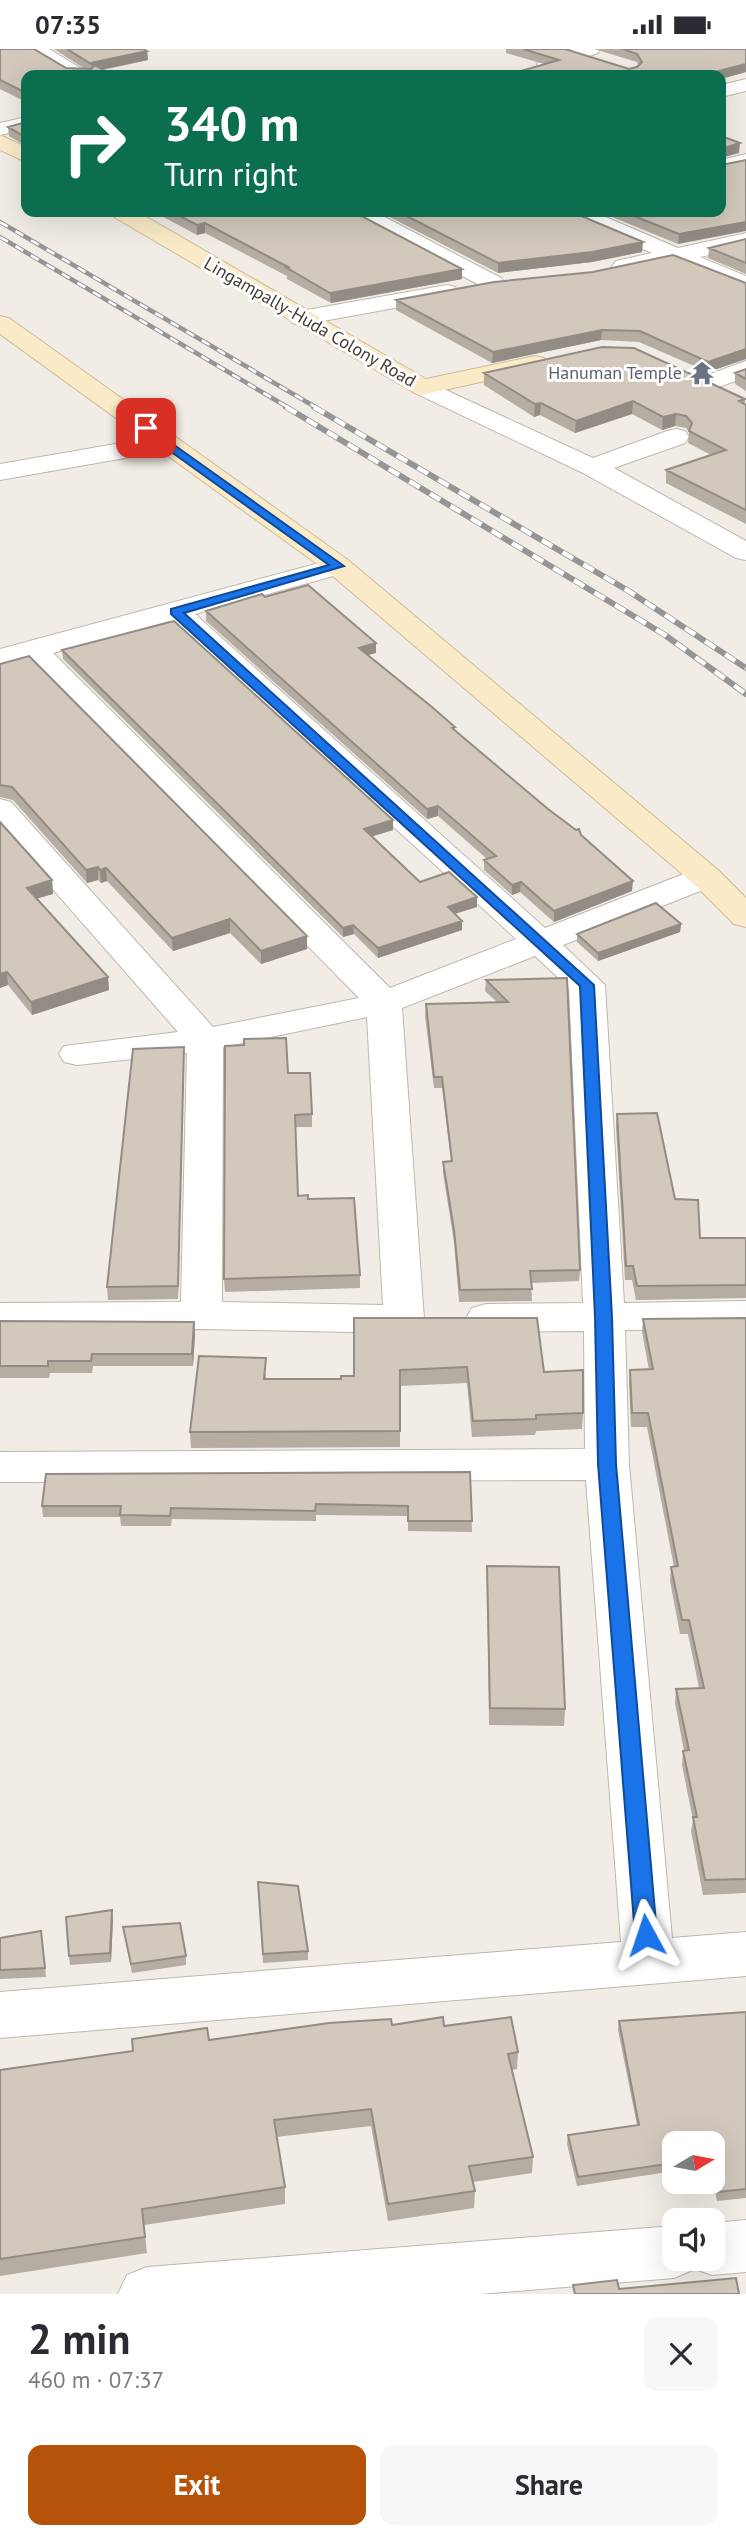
<!DOCTYPE html>
<html lang="en">
<head>
<meta charset="utf-8">
<style>
  body { margin:0; font-family:"PT Sans",sans-serif; background:#f7f7f7; color:#2b2b33; height:100vh; display:flex; flex-direction:column; font-size:26px; white-space:nowrap }
  * { box-sizing:border-box; margin:0 }
  p { font-size:23px; color:#7c7c81 }
  .icon { flex:none; width:38px; height:38px; fill:none; stroke:currentColor; stroke-width:2; stroke-linecap:round; stroke-linejoin:round }
  .map { position:relative; height:2245px; overflow:hidden }
  .panel { display:flex; flex-direction:column; background:#fff; flex:1 }
  .panel>* { flex:none }
  .banner { position:absolute; left:21px; top:21px; width:705px; height:147px; border-radius:14px; box-shadow:0 7px 28px #0002; background:#0b6e4f; color:#fff; overflow:hidden }
  .needle { width:46px; rotate:80deg }
  .tools { position:absolute; left:662px; top:2082px; display:grid; gap:14px }
  .tools a { display:grid; place-items:center; width:63px; height:63px; border-radius:14px; background:#fff; box-shadow:0 7px 28px #0002; font-size:35px }
  .pin { position:absolute; display:grid; place-items:center; width:60px; height:60px; color:#fff; margin:-30px; border-radius:14px; box-shadow:0 4px 10px #0006 }
  .me { position:absolute; width:77px; margin:-38px; rotate:355deg; stroke-linejoin:round; filter:drop-shadow(0 0 5px #0008) }
  .turn { display:flex; align-items:center; gap:24px; height:147px; padding:0 28px; font-size:32px }
  .turn .icon { width:91px; height:91px; stroke-width:2.5 }
  .turn b { display:block; font-size:49px; line-height:60px }
  .round { display:grid; place-items:center; flex:none; width:74px; height:74px; border-radius:14px; background:#f7f7f7 }
  .overview { display:flex; align-items:center; justify-content:space-between; height:119px; padding:0 28px }
  h1 { font-size:42px; font-weight:700; line-height:52px }
  .action { display:flex; gap:14px; margin-top:auto; padding:14px 28px }
  .action a { flex:1; height:80px; border-radius:14px; background:#b45309; color:#fff; font-size:28px; font-weight:700; line-height:80px; text-align:center }
  .action a+a { background:#f7f7f7; color:#2b2b33 }
  .status { display:flex; justify-content:space-between; align-items:center; height:49px; padding:0 35px; background:#fff; direction:ltr }
  .status svg { height:19px; fill:currentColor }
  .map>svg:first-child { display:block }
  .lines { fill:none; stroke-linecap:round; stroke-linejoin:round }
  .street-casing { stroke:#bfb7ac; stroke-width:2 }
  .secondary-casing { stroke:#cebb98; stroke-width:2 }
  .street { fill:#fff; fill-rule:evenodd }
  .secondary { fill:#faeac7; fill-rule:evenodd }
  .rail-far1-casing { stroke:#959595; stroke-width:4.5 }
  .rail-casing { stroke:#959595; stroke-width:6 }
  .rail-far1 { stroke:#fff; stroke-width:2.5; stroke-dasharray:9; stroke-linecap:butt }
  .rail { stroke:#fff; stroke-width:4.5; stroke-dasharray:12; stroke-linecap:butt }
  .wall { fill:#b5aca2 }
  .shaded-wall { fill:#938c84 }
  .building { fill:#d2c8bc; stroke:#938c84; stroke-width:2 }
  .route { fill:#1a73e8; stroke:#114b97; stroke-width:2 }
  .labels { text-anchor:middle; stroke-width:6; stroke-linejoin:round; paint-order:stroke }
  .far-street-label { font-size:18px; fill:#443d36; stroke:#fff }
  .far-worship-label { font-size:18px; fill:#5b616d; stroke:#fff; text-anchor:end }
</style>
</head>
<body>
<div class="status"><b>07:35</b><svg viewBox="0 0 49 12"><path d="M0 12V9h3v3zM5 12V6h3v6zM10 12V3h3v9zM15 12V0h3v12zM26 1h20v11H26zM47 4h2v5h-2z"/></svg></div>
<div class="map">
<svg width="746" height="2245" viewBox="0 0 746 2245">
  <rect width="100%" height="100%" fill="#f1ede6"/>
  <g class="lines">
    <!-- street casing -->
    <g class="street-casing">
      <path id="street" d="M25,0H49L92,26H68Z
        M572,0H601L598,4L547,21L540,19L537,15L540,11Z
        M746,30V42L721,48V36Z
        M26,68V80L0,86V74Z
        M746,105V118L721,124V111Z
        M348,163H375L501,229L505,234L501,239H485L351,168Z
        M565,163H594L678,199L746,184V198L700,208L746,227V243L674,213L624,224L616,222L612,217L616,212L652,204L568,168Z
        M447,236L455,238L459,243L455,248L301,276L292,274L289,269L292,264L301,262Z
        M746,312V328L708,342L699,339L695,334L699,329Z
        M422,330L593,409L667,382L676,380L685,382L689,388L685,394L614,419L746,492V511L736,509L583,424L413,343L409,338L413,333Z
        M167,386L176,388L180,394L176,400L0,431V415Z
        M338,509L348,511L352,517L348,523L195,565L545,879L694,821L706,818L718,821L723,828L718,835L563,896L605,936L624,1254L746,1252V1280L625,1281L629,1415L672,1889L746,1883V1927L0,1989V1943L621,1893L586,1431L0,1433V1403L585,1400L584,1282L486,1283L472,1279L466,1269L472,1259L486,1255L583,1254L569,939L535,907L402,959L424,1270L418,1280L404,1284L201,1280L0,1282V1254L181,1253L187,1004L77,1016L64,1013L59,1005L64,997L178,983L0,780V750L11,753L213,978L359,949L26,611L0,618V600ZM169,572L516,890L390,939L53,604ZM367,968L383,1256L222,1253L223,998Z
        M746,2171V2223L712,2226L695,2220L674,2229L480,2245H118L127,2226L147,2218L674,2177V2210H712V2174Z"/>
    </g>
    <!-- secondary casing -->
    <g class="secondary-casing">
      <path id="secondary" d="M0,86L26,98V113L0,101Z
        M111,163H138L426,330L535,307L544,309L547,314L544,319L535,321L422,346L413,343L114,168Z
        M0,267L9,269L348,511L718,821L746,849V878L734,875L694,835L328,523L0,285Z"/>
    </g>
    <!-- street -->
    <use href="#street" class="street"/>
    <!-- secondary -->
    <use href="#secondary" class="secondary"/>
    <!-- rail-far1 casing -->
    <g class="rail-far1-casing">
      <path id="rail-far1" d="M0,173L317,359
        M0,188L289,359"/>
    </g>
    <!-- rail casing -->
    <g class="rail-casing">
      <path id="rail" d="M286,358L665,586L746,645
        M314,358L627,541L746,619"/>
    </g>
    <!-- rail-far1 -->
    <use href="#rail-far1" class="rail-far1"/>
    <!-- rail -->
    <use href="#rail" class="rail"/>
  </g>
  <!-- wall -->
  <path class="wall" d="M0,0L66,19L85,20L54,0H143L147,2L148,11L103,21L26,26V53L0,40Z
    M506,0H565L629,20L638,16L637,13L594,0H746V23L721,30V26L544,15L506,4Z
    M26,73V97L9,87L8,78Z
    M154,163H354L462,220V230L331,254L287,230V227L205,184L197,186Z
    M380,163H572L642,203L592,213L498,224Z
    M600,163H721L678,195Z
    M746,190V225L708,209L709,199Z
    M746,234V310L708,323L639,293L601,291L492,314L396,261V251Z
    M746,320V342L735,335V324Z
    M484,324L745,350V355L746,356V475L666,434V421L711,406L688,394L689,383L686,379L675,377L662,381L632,365L575,384L540,366L534,368L484,336Z
    M265,548L376,604L368,606L455,678V682L548,760L581,786L632,842L554,873L520,843L512,846L484,821V811L487,810L438,767L427,770L206,572V562Z
    M62,601L393,781L371,787L420,833L477,858L455,865L462,881L378,909L354,885L343,888L63,610Z
    M0,615L307,887V900L261,915L230,884L173,902L107,832L101,834L98,831L87,834L13,751L0,748Z
    M0,773L52,831L53,845L37,849L108,928L109,941L32,966L8,936L0,939Z
    M681,875L680,883L598,912L577,893V885Z
    M567,929L580,1221L579,1232L531,1234L532,1252L459,1253L454,1193L443,1124V1113L451,1112L442,1039H434L425,967L426,955L497,953L485,942L486,931Z
    M184,1010L178,1250L108,1251L107,1238Z
    M288,1024L312,1065V1078H295L298,1147L308,1150L360,1226V1239L225,1243L224,1230Z
    M617,1065L675,1150L700,1189H746V1249L636,1251L632,1231H625L616,1078Z
    M354,1269L544,1323L583,1364L582,1380L536,1382L535,1386L472,1388L467,1334L400,1337V1398L191,1399L190,1383L266,1325V1330H341L354,1327Z
    M746,1269V1844L703,1846L691,1782L693,1771L682,1716L683,1702H684L675,1654L676,1640L699,1639L688,1585H680L670,1532L671,1518H674L647,1378H631L629,1335L630,1321H649L642,1283L643,1270Z
    M0,1272L194,1273L195,1285L193,1317H93L92,1324H50L49,1329H0Z
    M470,1423L472,1483L408,1482V1467L316,1466V1472L172,1470L171,1477H121L120,1468H43L42,1457Z
    M487,1517L565,1660L564,1677L489,1676Z
    M258,1833L308,1902V1911L263,1914Z
    M113,1870L111,1913L70,1916L69,1907Z
    M123,1878L186,1907V1916L132,1924Z
    M41,1882L46,1928L0,1930V1889Z
    M746,1963V2149L717,2152L712,2130V2095H674V2122L577,2137L567,2095L568,2086L637,2076L618,1981L619,1972Z
    M392,1976L444,1977L518,2003L517,2020L512,2021L533,2108L532,2124L473,2133L475,2142L474,2159L388,2172L371,2077L276,2088L285,2138V2155L144,2176L147,2204L0,2227V2021L209,1991Z"/>
  <!-- shaded-wall -->
  <path class="shaded-wall" d="M147,2L148,11L94,22V17L91,14Z
    M746,15V23L721,30V26H703Z
    M740,94L739,104L721,109V100Z
    M746,173V182L678,195L679,185Z
    M205,174V184L197,186V176Z
    M643,193L642,203L592,213L498,224V214Z
    M462,220V230L331,254L330,244Z
    M602,281L601,291L492,314L493,303Z
    M746,300V310L708,323V313Z
    M633,352L632,365L575,384L576,372Z
    M541,354L540,366L534,368L535,355Z
    M676,365L675,377L662,381L663,368Z
    M376,594V604L359,608V599Z
    M438,757V767L427,770V760Z
    M393,771V781L364,790V780Z
    M98,818V831L87,834L86,821Z
    M106,819L107,832L101,834L100,821Z
    M52,831L53,845L29,852L27,839Z
    M633,832L632,842L554,873V862Z
    M521,833L520,843L512,846V836Z
    M477,848V858L447,867L448,858Z
    M230,870V884L173,902L172,889Z
    M462,872V881L378,909V899Z
    M681,875L680,883L598,912V904Z
    M353,876L354,885L343,888V879Z
    M307,887V900L261,915V902Z
    M7,923L8,936L0,939V925Z
    M108,928L109,941L32,966L31,953Z
    M184,998V1010L178,1250V1237Z
    M194,1273L195,1285L193,1317L192,1305Z
    M112,1861L113,1870L111,1913L110,1904Z"/>
  <!-- building -->
  <path class="building" d="M0,0H34L66,19L91,20L94,17L67,0H143L147,2L91,14L112,26H26V44L0,31Z
    M523,0H565L629,20L637,18L642,13L637,5L623,0H746V15L703,26H507L559,11Z
    M26,73V88L8,78Z
    M721,87L740,94L721,100Z
    M746,111V173L679,185L624,163H721V116Z
    M172,163H354L462,220L330,244L287,219H290L205,174L197,176Z
    M399,163H572L643,193L592,203L498,214Z
    M746,190V214L709,199Z
    M673,206L746,234V300L708,313L640,282L602,281L493,303L396,251L494,233L593,223Z
    M602,298L634,299L745,350L739,352L746,356V461L666,421L726,401L689,382L692,374L686,367L676,365L663,368L633,352L576,372L541,354L535,355L484,324Z
    M746,320V330L735,324Z
    M308,536L376,594L359,599L432,658L455,678L452,679L548,760L576,781L579,780L581,786L633,832L554,862L521,833L512,836L484,811L496,807L438,757L427,760L206,562L262,545L265,548Z
    M174,572L393,771L364,780L420,833L449,823L477,848L448,858L462,872L378,899L353,876L343,879L62,601Z
    M29,607L307,887L261,902L230,870L172,889L106,819L100,821L98,818L86,821L12,738L0,736V615Z
    M0,773L52,831L27,839L108,928L31,953L7,923L0,925Z
    M656,854L681,875L598,904L577,885Z
    M567,929L580,1221L530,1222L532,1240L460,1241L454,1181L443,1113L452,1112L442,1028H434L426,955L508,953L486,931Z
    M286,989L288,1024H310L312,1065L295,1066L298,1147L308,1146V1150L354,1149L360,1226L224,1230L225,997L244,996V990Z
    M184,998L178,1237L107,1238L133,1000Z
    M657,1064L675,1150L698,1151L700,1189H746V1236L637,1237L633,1217H626L617,1065Z
    M354,1269H537L544,1323L583,1321V1364L536,1366V1370L473,1372L467,1318L400,1321V1382L190,1383L199,1307L266,1309L264,1330H341V1327H354Z
    M746,1269V1830L705,1831L693,1768H697L683,1702L689,1701L676,1640L704,1639L689,1571H682L671,1518L678,1517L648,1364H632L630,1321L653,1320L643,1270Z
    M0,1272L194,1273L192,1305H92L91,1312H48V1317H0Z
    M470,1423L472,1472H408V1457L316,1455L315,1462L171,1459L170,1467L120,1466L121,1457H42L46,1425Z
    M487,1517L559,1518L565,1660L490,1659Z
    M258,1833L298,1837L308,1902L263,1905Z
    M112,1861L110,1904L69,1907L66,1868Z
    M180,1874L186,1907L131,1915L123,1878Z
    M41,1882L45,1919L0,1921V1889Z
    M746,1963V2140L718,2143L712,2116V2095H674V2114L578,2128L568,2086L639,2076L619,1972Z
    M443,1968L444,1977L511,1968L518,2003L508,2005L533,2108L469,2117L475,2142L388,2155L371,2060L274,2071L285,2138L142,2160L145,2188L0,2210V2021L133,2002L132,1990L207,1979L209,1991L329,1974L391,1970L392,1976Z
    M736,2229L739,2245H575L573,2236L617,2231L619,2240Z"/>
  <!-- route -->
  <path class="route" d="M146,376L344,517L184,564L594,936L612,1268L616,1415L657,1886L653,1892L646,1895L638,1892L635,1886L598,1415L595,1268L580,937L171,565V560L329,516L142,382L141,379Z"/>
  <!-- icons -->
  <defs>
    <g id="temple-bare" transform="scale(1.89)"><path d="M0-6L5-2H3V0L6.5 2.5H4V6H1.5V3h-3V6H-4V2.5H-6.5L-3 0V-2H-5Z" fill="#6b7280" stroke="#fff" stroke-width="2.5" paint-order="stroke"/></g>
  </defs>
  <g fill-rule="evenodd">
    <use href="#temple-bare" x="702" y="324"/>
  </g>
  <g class="labels">
    <!-- far-street labels -->
    <g class="far-street-label">
      <text transform="translate(310 273) rotate(30)" y="6">Lingampally-Huda Colony Road</text>
    </g>
    <!-- far-worship labels -->
    <g class="far-worship-label">
      <text x="682" y="330">Hanuman Temple</text>
    </g>
  </g>
</svg>
<div class="tools">
<a><svg class="needle" viewBox="-14 -14 28 28"><path d="M0-13l5 13h-10z" fill="#e53935"/><path d="M0 13l5-13h-10z" fill="#7c7c81"/></svg></a>
<a><svg class="icon" aria-label="sound" viewBox="0 0 24 24"><path d="M4 9h4l5-4v14l-5-4H4zM17 9q2 3 0 6"/></svg></a>
</div>
<div class="pin" style="left:146px;top:379px;background:#d93025"><svg class="icon" aria-label="arrive" viewBox="0 0 24 24"><path d="M6 21V4h12l-3 4 3 4H6"/></svg></div>
<svg class="me" style="left:646px;top:1886px" viewBox="-20 -20 40 40"><path d="M0-17L14 15 0 8-14 15z" fill="#1a73e8" stroke="#fff" stroke-width="4"/></svg>
<div class="banner">
<div class="turn"><svg class="icon" aria-label="right" viewBox="0 0 24 24"><path d="M7 20v-9h11M14 6l5 5-5 5"/></svg><div><b>340 m</b>Turn right</div></div>
</div>
</div>
<section class="panel">
<div class="overview"><div><h1>2 min</h1><p>460 m · 07:37</p></div><a class="round"><svg class="icon" aria-label="close" viewBox="0 0 24 24"><path d="M6 6l12 12M18 6L6 18"/></svg></a></div>
<div class="action"><a>Exit</a><a>Share</a></div>
</section>
</body>
</html>
